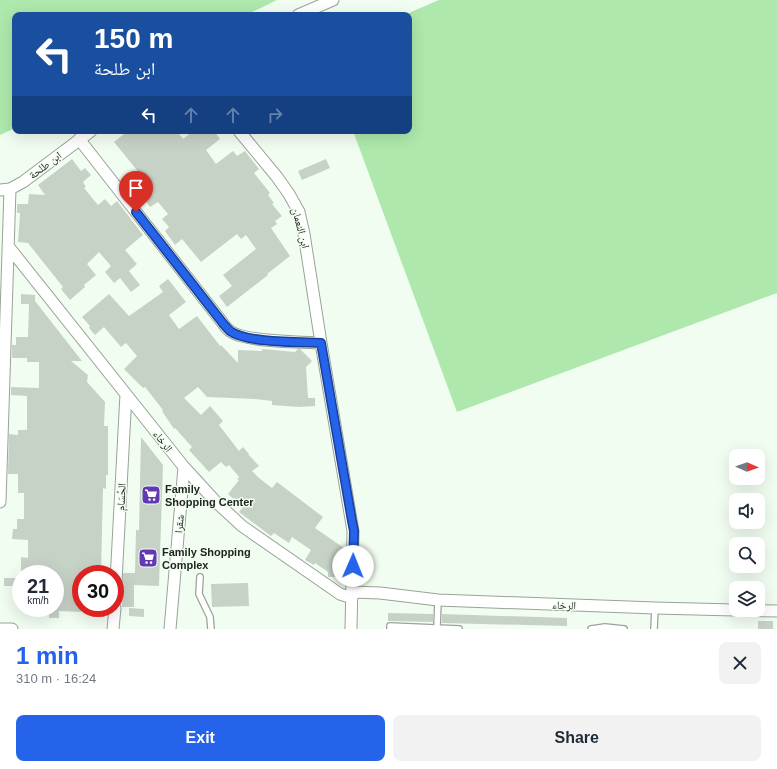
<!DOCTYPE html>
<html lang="en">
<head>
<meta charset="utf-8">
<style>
  body { margin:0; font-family:Arial,"Noto Naskh Arabic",sans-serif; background:#f2f2f3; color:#1f2937; height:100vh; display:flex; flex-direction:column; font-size:15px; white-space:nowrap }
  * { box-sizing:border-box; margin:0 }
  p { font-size:13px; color:#747a83 }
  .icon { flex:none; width:22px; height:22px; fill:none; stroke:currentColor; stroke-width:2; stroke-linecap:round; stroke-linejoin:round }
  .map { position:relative; height:629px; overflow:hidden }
  .drawer { display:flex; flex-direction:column; background:#fff; flex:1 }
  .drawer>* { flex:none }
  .banner { position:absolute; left:12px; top:12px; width:400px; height:122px; border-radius:8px; box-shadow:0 4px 16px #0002; background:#1a4fa0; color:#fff; overflow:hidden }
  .needle { width:26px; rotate:92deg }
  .controls { position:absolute; left:729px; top:449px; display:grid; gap:8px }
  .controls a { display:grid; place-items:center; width:36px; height:36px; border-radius:8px; background:#fff; box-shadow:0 4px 16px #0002; font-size:20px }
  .speed { position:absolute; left:12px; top:565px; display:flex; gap:8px; font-size:20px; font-weight:700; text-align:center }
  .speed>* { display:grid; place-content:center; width:52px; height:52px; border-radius:50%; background:#fff; box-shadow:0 4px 16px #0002; line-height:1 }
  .speed small { font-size:10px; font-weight:400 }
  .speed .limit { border:6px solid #d22; background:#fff; color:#111 }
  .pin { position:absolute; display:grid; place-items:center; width:34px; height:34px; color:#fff; margin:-41px -17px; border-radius:50% 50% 50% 0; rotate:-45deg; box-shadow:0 0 4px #0007 }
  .pin .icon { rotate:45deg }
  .me { position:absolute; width:44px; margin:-22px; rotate:1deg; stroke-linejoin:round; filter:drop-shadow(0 0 3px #0008) }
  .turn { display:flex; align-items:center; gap:14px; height:84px; padding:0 16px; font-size:18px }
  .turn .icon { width:52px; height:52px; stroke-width:2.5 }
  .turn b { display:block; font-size:28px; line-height:34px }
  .lanes { display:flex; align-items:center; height:38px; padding:0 16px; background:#0003; justify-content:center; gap:20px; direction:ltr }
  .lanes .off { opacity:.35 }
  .round { display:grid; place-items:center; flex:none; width:42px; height:42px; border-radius:8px; background:#f2f2f3 }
  .summary { display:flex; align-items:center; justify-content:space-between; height:68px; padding:0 16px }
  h1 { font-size:24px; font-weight:600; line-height:30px; color:#2563eb }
  .cta { display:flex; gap:8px; margin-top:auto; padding:8px 16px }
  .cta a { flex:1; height:46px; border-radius:8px; background:#2563eb; color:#fff; font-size:16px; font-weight:600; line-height:46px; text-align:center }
  .cta a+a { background:#f2f2f3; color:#1f2937 }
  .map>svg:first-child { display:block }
  .green { fill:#aee8ac }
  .building { fill:#c7d2c7 }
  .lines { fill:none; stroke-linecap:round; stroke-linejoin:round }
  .service-casing { stroke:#99a399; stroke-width:8 }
  .minor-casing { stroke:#99a399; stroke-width:13 }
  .service { stroke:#fff; stroke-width:5.5 }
  .minor { stroke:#fff; stroke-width:11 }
  .route-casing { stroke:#184099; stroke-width:10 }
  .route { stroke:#2563eb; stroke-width:7 }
  .labels { text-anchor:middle; stroke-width:3; stroke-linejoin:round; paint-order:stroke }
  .street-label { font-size:11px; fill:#222621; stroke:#f2fdf1 }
  .poi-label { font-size:11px; font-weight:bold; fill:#222621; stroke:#f2fdf1; text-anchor:start }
</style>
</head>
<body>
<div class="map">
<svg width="777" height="629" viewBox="0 0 777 629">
  <rect width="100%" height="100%" fill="#f2fdf1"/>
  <!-- green -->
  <path class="green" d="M0,0H277L246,15H15V128L0,135Z
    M439,0H777V293L457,412L353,131H409V15H404Z"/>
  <!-- building -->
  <path class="building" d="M128,131H177L183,139L193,131H214L220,139L206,150L216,164L233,151L237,156L245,151L259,169L254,173L270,193L268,195L274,203L272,204L282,216L275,221L277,224L271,228L290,256L267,274L268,275L227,307L219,296L232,286L223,275L256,249L246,235L241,239L237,234L201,262L182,239L175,245L165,231L169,227L162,219L168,214L158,202L150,207L141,195L145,192L140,186L145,182L139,175L140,174L114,142Z
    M72,159L81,171L85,168L91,175L83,182L86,187L84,188L98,205L105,199L111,206L117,201L143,235L125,250L137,264L129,271L140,285L131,292L120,278L114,283L105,272L111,266L99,252L87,264L96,275L84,285L85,287L70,300L61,289L63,287L28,243L18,242L20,213H17V204H28L29,194L45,195L38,185Z
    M326,159L330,168L302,180L298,171Z
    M168,279L186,302L169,315L179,329L197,316L220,346L221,345L238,363V350L262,351V349L295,352L298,349H300L312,361L306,367L308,398H315V406L299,407L272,405V401L255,399L207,397L198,387L184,398L201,415L210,406L223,421L219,425L239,451L243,447L249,454H248L259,466L252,471L259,478L272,488L277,482L323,517L315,528L344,548L343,565L337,564L336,577H328V572L315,563L314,565L305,560L311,550L292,537L289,543L274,533L271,536L239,512L243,507L228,494L239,480L237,479L239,477L229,465L226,467L221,462L209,472L189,450L192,447L175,428L174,429L162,411L163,410L145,387L143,388L124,369L137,356L126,343L121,347L104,327L95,335L89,328L90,326L82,317L109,294L129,316L163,292L159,286Z
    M21,294L35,295V301L82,361H71L88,375L87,382L105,402L104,426H108V475H106V489L103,488L101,574H81V612L59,611V618H49V608H55L56,574H21V557L28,558V540L12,539L13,529H17V519H24V493H18V474H8L9,434L18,435V430H27V396L11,395V387L39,388V362H27V358H12V345H16V337H28L29,304H21Z
    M141,437L163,465L159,586L134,585V607H122L123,573H135L136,530H139Z
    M4,578H21V586H4Z
    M248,583L249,606L212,607L211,584Z
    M129,608L144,609V617L129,616Z
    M388,613L433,614V622L388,621Z
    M442,614L567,618V626L442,623Z
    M758,621H773V629H758Z"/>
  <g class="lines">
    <!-- service casing -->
    <g class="service-casing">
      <path id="service" d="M200,577L199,594L210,617L211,629
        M437,628L438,600
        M390,629V626L459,629
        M591,629L605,627L624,629
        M654,629L655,608"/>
    </g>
    <!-- minor casing -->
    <g class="minor-casing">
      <path id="minor" d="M298,15L333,0
        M239,131L277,177L289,194L299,212L304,234L321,343L353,531L351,629
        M79,139L222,322C224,325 227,329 230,331C244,342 301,342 321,343
        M0,190L10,189L23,182L91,131
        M8,246L184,467L216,502L242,526L340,594L352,598
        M0,502L10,189
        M352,592L380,593L438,600L655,608L777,611
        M115,600L126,394
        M0,629H12
        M113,629L115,608
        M170,629L184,467"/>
    </g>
    <!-- service -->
    <use href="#service" class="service"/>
    <!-- minor -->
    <use href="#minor" class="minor"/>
  </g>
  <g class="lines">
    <!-- route casing -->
    <g class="route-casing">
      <path id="route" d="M136,212L222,322C224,325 227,328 230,331C246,343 300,342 321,343L352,521L354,531L353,566"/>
    </g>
    <!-- route -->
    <use href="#route" class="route"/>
  </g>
  <!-- icons -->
  <defs>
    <g id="supermarket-square" transform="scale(1)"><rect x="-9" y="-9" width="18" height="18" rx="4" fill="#6239b1" stroke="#f2fdf1"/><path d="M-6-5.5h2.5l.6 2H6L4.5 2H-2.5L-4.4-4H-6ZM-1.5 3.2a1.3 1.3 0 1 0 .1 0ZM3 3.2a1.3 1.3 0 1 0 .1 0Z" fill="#fff"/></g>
  </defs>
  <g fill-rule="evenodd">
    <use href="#supermarket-square" x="151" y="495"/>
    <use href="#supermarket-square" x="148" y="558"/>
  </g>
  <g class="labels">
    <!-- street labels -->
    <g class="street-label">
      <text transform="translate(45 165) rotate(-37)" y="4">ابن طلحة</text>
      <text transform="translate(301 228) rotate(75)" y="4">ابن النعمان</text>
      <text transform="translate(163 441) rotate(52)" y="4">الرخاء</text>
      <text transform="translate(121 497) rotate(-87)" y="4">الحُسَام</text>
      <text transform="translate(179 524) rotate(-85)" y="4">شقرا</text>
      <text transform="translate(564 605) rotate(2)" y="4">الرخاء</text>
    </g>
    <!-- poi labels -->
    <g class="poi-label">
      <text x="165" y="493">Family<tspan x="165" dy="13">Shopping Center</tspan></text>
      <text x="162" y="556">Family Shopping<tspan x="162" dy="13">Complex</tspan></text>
    </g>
  </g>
</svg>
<div class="controls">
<a><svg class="needle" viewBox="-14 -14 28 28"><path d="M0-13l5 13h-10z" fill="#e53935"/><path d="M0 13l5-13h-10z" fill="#747a83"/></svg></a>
<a><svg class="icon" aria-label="sound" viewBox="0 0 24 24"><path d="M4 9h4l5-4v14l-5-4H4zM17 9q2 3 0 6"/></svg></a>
<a><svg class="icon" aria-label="search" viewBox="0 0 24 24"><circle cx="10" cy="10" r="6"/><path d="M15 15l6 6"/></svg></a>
<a><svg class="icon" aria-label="layers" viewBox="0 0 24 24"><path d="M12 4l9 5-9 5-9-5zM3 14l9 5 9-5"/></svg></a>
</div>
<div class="speed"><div>21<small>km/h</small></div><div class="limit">30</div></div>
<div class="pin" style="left:136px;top:212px;background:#d93025"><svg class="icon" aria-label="arrive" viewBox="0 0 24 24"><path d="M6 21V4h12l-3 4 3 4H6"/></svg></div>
<svg class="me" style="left:353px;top:566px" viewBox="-20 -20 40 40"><circle r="19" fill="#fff"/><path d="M0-13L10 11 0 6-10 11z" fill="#2563eb"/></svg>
<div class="banner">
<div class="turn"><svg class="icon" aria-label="left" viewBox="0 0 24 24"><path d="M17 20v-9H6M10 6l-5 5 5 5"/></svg><div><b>150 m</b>ابن طلحة</div></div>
<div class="lanes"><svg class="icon" aria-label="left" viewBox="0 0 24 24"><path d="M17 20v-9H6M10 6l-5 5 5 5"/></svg><svg class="icon off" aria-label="ahead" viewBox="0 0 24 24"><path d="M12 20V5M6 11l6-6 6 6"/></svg><svg class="icon off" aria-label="ahead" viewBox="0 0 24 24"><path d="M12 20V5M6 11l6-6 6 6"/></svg><svg class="icon off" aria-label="right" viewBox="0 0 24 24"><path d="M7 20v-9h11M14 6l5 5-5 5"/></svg></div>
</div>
</div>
<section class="drawer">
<div class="summary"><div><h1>1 min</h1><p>310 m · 16:24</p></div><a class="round"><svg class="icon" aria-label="close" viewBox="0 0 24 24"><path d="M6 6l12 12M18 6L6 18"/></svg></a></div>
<div class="cta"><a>Exit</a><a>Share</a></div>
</section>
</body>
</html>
